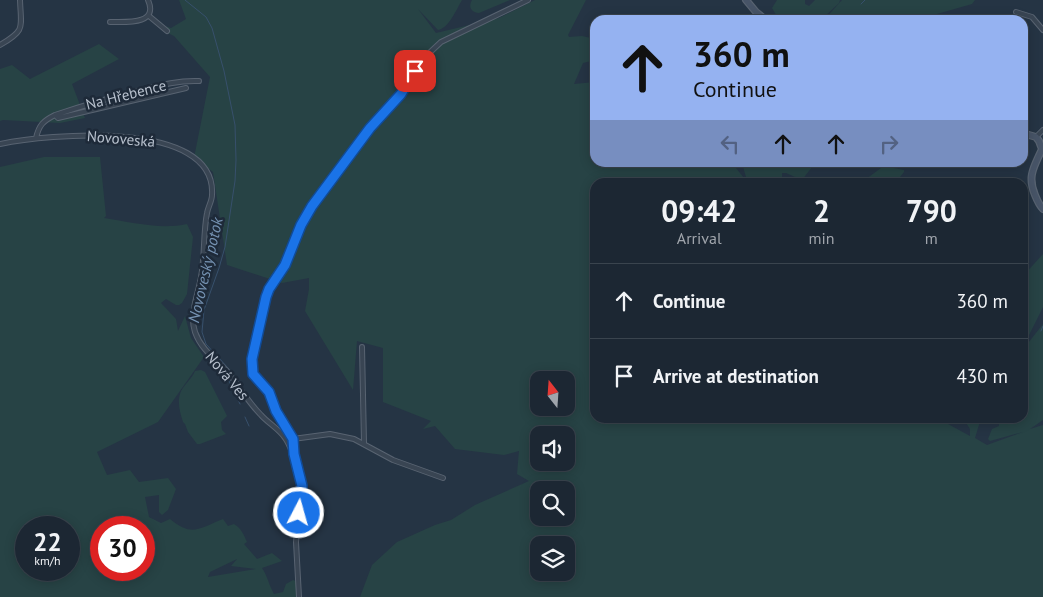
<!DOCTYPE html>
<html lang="en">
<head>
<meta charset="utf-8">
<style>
  body { margin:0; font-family:"PT Sans",sans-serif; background:#252f3b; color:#f1f3f6; height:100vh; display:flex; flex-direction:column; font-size:19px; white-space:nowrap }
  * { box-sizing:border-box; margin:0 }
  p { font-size:16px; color:#a0a5ac }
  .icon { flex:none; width:28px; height:28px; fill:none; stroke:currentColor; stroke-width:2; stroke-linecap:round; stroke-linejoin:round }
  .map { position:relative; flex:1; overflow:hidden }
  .sheet { position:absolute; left:590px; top:178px; width:438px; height:245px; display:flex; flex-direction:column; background:#1c2733; border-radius:15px; box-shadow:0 2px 12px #0003,0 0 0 1px #3a444e }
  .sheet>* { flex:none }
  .guide { position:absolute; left:590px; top:15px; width:438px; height:152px; border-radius:15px; box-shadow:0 2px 12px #0003,0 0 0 1px #3a444e; background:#95b2f1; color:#111; overflow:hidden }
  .needle { width:32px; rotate:343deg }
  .fabs { position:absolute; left:530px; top:371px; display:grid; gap:10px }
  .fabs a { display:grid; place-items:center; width:45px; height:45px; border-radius:10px; background:#1c2733; box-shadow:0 2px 12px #0003,0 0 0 1px #3a444e; font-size:25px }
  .speed { position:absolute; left:15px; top:516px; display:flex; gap:10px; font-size:25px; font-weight:700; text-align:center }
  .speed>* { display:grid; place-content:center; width:65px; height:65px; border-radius:50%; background:#1c2733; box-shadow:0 2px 12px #0003,0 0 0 1px #3a444e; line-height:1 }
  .speed small { font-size:12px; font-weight:400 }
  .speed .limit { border:8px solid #d22; background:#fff; color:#111 }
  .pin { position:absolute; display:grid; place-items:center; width:42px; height:42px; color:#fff; margin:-21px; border-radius:10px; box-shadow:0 2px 8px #0006 }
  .me { position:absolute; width:55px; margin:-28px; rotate:6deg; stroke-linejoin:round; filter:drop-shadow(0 0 4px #0008) }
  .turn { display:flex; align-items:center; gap:18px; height:105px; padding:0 20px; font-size:22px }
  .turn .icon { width:65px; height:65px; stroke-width:2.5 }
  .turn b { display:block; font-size:35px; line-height:42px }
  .lanes { display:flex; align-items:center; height:48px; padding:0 20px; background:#0003; justify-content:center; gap:25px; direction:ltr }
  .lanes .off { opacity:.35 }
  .eta { display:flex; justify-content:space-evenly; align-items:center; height:85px; text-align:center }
  .eta b { font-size:30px; font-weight:600; line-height:35px }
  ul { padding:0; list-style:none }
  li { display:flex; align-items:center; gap:15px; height:75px; padding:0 20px; border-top:1px solid #3a444e }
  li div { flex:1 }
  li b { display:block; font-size:19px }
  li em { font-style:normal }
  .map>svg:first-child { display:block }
  .green { fill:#274345; fill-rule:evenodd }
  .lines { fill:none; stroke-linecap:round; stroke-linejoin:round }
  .stream { stroke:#37506c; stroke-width:1 }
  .street-casing { stroke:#586371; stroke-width:6 }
  .secondary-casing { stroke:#586371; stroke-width:8 }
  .street { stroke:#394553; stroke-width:4 }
  .secondary { stroke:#475467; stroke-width:5.5 }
  .route-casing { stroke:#114b97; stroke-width:12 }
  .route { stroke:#1a73e8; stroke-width:9 }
  .labels { text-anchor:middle; stroke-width:5; stroke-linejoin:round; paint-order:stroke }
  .street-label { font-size:15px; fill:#b7c0cd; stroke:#1e2a39 }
  .water-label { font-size:16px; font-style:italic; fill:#7592b2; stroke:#1e2a39 }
</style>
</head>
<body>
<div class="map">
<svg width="1043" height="597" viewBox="0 0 1043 597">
  <rect width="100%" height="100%" fill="#253444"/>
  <!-- green -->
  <path class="green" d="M179,0H462C456,10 449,28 438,30L418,9L436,33L499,18L535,0H586L568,35L569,37L582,36L595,39V60L583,63L574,84L595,82V162L732,163L744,178L743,182H595V418H937L970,436V429L963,418H981L975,438L987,445L1023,432L990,441L988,439L992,429L999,426V418H1022L1023,276L1043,254V307L1023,347H1025L1043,324V420L1030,429L1043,425V597H360L372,565L397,542L435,525L451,520L475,505L529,481L517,474L519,451L504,455L455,449L435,426L423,429L431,421L383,402V348L357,341L353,390L305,311L309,289V278L282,283L227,265L213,172L194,158L210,77L174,36L166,32L153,22L171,28L186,19ZM539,380H566V408H539ZM539,435H566V462H539ZM539,490H566V518H539ZM539,545H566V572H539Z
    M472,0H510L479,13C471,12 468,7 472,0Z
    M777,0H805V4L809,6L815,0H840L839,3L821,20H779L772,8Z
    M842,0H975L972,4L916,20H824Z
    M99,44L119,59L72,84L85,118L60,123L3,120L0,121V69L12,65L30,79Z
    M44,157H100L106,216L104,218C131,222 160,230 187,224L193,237L187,294L182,303L179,305H176L166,299L161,303L176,319L178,331L185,316L191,338L204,357L158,422L97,452L107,475L130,470L139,482L168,478L176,489L168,510L162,515L159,512V495L145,497L149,517L161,523L170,519C192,537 198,529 223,519L228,526L234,524C241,528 244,535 247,542L244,544L257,559L272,553L282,561L262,568C267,575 269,585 274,594L283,592L286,584L293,580L298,582L299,597H0V167ZM26,528H69V570H26ZM101,528H144V570H101ZM237,559L231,566L256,569L208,577L210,572Z
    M742,163V162L815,163L802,180L786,173H782V177L787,182H745L746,177Z
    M888,167L904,170V172L896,182H862L881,168Z
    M842,177L859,178L860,182H813Z
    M195,371L201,370L205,372L227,416L221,422L222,430L226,434L200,444H197L188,432L185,424L183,422C179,409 175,396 186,384C190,379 193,376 195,371Z"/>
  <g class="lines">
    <!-- stream -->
    <path class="stream" d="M185,0L206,17L212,28L224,71L235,125L236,160L235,181L225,247L219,268L204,310L202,332L206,344L229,369V372
      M861,4L865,0
      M1041,331L1043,326
      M228,376V379L240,404
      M245,417L249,426"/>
    <!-- street casing -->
    <g class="street-casing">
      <path id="street" d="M1016,12L1032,17L1043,30
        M149,16L167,31
        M110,22C126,22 159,25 148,0
        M0,45C26,30 21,28 20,0
        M55,115C82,106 109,98 137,91C157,86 178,80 199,81
        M1036,137L1043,130
        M36,138C39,125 43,121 55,115L58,118L186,88
        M0,144C46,134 217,118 212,195C212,201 208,207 207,213C203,234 205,256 201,277C198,295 189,314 195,332C201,349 214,358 226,370C238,384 247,401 261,415C268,423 279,429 285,438C288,442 290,447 292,452
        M362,347L364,443
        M293,439L330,434L354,439L393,460L443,478
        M299,597L296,542L302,486L294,454L293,439L276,411L269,392L257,381L252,368V359L254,345L269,289L285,265L297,232L312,206L370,128L401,94L425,57L441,42L528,0"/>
    </g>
    <!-- secondary casing -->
    <g class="secondary-casing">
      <path id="secondary" d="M746,0L756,12L766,20
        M1022,133L1036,137L1039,141L1042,149C1034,167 1027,176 1035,195C1037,200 1039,205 1043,209"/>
    </g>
    <!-- street -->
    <use href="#street" class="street"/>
    <!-- secondary -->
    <use href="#secondary" class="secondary"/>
  </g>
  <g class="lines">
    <!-- route casing -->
    <g class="route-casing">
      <path id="route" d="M299,513L302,486L294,454L293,439L276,411L269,392L253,374L252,359L266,297L269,289L285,265L301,225L312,206L370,128L401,94L415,71"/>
    </g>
    <!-- route -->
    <use href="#route" class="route"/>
  </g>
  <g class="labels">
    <!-- street labels -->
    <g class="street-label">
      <text transform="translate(126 95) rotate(-14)" y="5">Na Hřebence</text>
      <text transform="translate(121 139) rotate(5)" y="5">Novoveská</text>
      <text transform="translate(227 376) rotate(50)" y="5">Nová Ves</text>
    </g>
    <!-- water labels -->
    <g class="water-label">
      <text transform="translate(205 270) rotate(-77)" y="6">Novoveský potok</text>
    </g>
  </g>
</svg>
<div class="fabs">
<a><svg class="needle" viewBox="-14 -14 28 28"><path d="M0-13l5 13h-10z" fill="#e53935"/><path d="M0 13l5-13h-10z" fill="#a0a5ac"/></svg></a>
<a><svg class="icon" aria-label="sound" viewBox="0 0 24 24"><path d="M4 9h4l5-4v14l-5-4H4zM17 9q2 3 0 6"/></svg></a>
<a><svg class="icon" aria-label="search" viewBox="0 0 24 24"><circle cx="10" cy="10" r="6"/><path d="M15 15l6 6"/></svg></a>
<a><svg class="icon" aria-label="layers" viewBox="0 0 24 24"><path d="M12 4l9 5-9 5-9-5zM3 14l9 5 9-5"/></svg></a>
</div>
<div class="speed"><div>22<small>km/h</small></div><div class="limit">30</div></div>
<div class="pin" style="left:415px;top:71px;background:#d93025"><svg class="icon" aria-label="arrive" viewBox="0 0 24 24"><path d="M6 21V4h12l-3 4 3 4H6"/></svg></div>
<svg class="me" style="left:299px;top:513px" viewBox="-20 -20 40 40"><circle r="17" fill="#1a73e8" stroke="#fff" stroke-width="3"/><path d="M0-11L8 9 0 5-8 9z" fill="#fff"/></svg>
<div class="guide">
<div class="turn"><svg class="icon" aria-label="ahead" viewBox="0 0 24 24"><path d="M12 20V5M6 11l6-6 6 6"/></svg><div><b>360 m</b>Continue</div></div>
<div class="lanes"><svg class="icon off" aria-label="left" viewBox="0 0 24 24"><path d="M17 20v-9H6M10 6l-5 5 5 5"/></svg><svg class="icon" aria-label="ahead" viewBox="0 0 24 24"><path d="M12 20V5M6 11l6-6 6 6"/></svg><svg class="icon" aria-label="ahead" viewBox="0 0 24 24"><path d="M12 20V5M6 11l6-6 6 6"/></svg><svg class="icon off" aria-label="right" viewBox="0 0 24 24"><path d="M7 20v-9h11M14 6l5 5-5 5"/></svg></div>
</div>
<section class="sheet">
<div class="eta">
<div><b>09:42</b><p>Arrival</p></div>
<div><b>2</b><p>min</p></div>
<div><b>790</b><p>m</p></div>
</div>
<ul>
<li><svg class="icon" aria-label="ahead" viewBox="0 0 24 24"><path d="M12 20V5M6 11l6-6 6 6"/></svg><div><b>Continue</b></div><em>360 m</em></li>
<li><svg class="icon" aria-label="arrive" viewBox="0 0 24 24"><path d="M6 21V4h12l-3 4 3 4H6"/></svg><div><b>Arrive at destination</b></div><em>430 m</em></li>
</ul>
</section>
</div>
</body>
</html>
